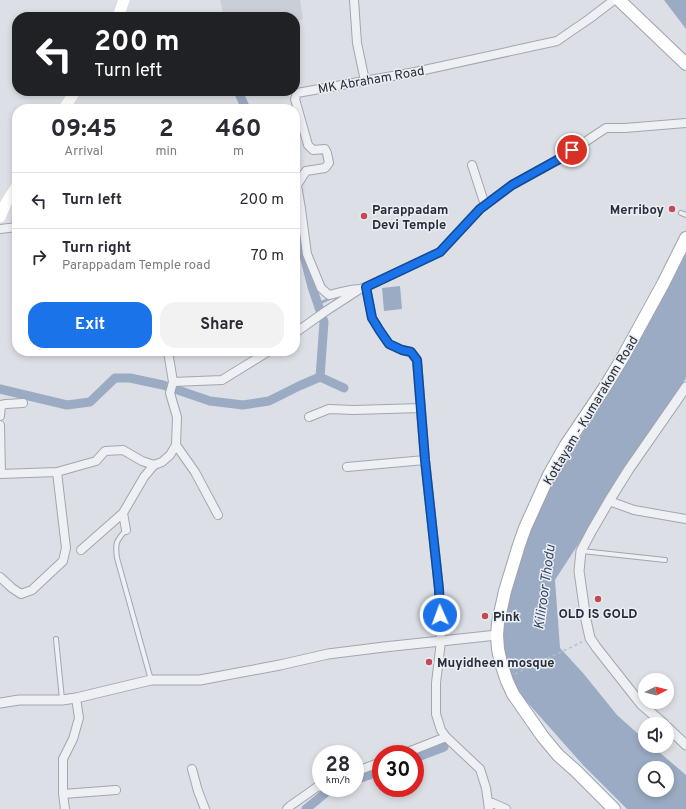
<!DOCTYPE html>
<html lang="en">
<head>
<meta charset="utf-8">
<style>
  body { margin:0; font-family:Overpass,sans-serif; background:#f2f2f3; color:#2b2b33; height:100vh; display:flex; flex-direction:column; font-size:15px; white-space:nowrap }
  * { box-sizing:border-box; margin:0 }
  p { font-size:13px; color:#7c7c81 }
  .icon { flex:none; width:22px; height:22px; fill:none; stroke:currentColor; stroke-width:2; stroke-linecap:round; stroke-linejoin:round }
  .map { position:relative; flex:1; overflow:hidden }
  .drawer { position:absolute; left:12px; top:104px; width:288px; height:252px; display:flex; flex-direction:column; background:#fff; border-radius:16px; box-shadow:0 2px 6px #0003 }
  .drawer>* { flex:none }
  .hud { position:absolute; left:12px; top:12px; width:288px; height:84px; border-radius:16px; box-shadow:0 2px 6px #0003; background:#202124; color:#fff; overflow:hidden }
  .needle { width:26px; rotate:84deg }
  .controls { position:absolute; left:638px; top:673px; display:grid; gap:8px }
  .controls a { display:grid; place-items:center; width:36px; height:36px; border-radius:50%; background:#fff; box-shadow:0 2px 6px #0003; font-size:20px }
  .speed { position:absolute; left:312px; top:745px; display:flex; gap:8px; font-size:20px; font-weight:700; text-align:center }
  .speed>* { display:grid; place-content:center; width:52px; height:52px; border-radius:50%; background:#fff; box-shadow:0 2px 6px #0003; line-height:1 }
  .speed small { font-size:10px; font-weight:400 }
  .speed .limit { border:6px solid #d22; background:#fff; color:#111 }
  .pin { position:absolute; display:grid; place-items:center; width:34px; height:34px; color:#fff; margin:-17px; border:2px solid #fff; border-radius:50%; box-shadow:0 1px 4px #0007 }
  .me { position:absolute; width:44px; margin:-22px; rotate:358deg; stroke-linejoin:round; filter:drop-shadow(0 0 3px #0008) }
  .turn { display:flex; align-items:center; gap:14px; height:84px; padding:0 16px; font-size:18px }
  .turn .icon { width:52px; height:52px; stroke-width:2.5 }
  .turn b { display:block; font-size:28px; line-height:34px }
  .eta { display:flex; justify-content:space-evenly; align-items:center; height:68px; text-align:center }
  .eta b { font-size:24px; font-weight:700; line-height:28px }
  .button { display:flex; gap:8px; margin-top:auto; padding:8px 16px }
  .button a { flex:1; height:46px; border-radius:16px; background:#1a73e8; color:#fff; font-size:16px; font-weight:700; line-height:46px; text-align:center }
  .button a+a { background:#f2f2f3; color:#2b2b33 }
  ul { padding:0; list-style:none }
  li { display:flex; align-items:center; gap:12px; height:56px; padding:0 16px; border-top:1px solid #e1e1e2 }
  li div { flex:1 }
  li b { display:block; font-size:15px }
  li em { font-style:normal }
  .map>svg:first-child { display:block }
  .built { fill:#caced6 }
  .water { fill:#9aabc3; fill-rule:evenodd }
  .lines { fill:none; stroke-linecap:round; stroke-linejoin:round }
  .stream { stroke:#9aabc3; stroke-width:2.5 }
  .canal { stroke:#9aabc3; stroke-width:9 }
  .service-casing { stroke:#a2a6ae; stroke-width:6 }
  .minor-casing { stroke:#a2a6ae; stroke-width:10 }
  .tertiary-casing { stroke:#a2a6ae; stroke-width:11 }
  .primary-casing { stroke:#9da3b0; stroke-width:14 }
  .path { stroke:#babdc4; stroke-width:1.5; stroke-dasharray:3 3; stroke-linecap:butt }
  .service { stroke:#eef0f4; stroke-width:4 }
  .minor { stroke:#eef0f4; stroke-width:8 }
  .tertiary { stroke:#eef0f4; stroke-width:9 }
  .secondary { stroke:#fff; stroke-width:11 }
  .primary { stroke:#fff; stroke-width:12 }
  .route-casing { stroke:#114b97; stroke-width:10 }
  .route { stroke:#1a73e8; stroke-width:7 }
  .poi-dot { fill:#c24a55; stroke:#ebeef3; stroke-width:1.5 }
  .labels { text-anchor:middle; stroke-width:3; stroke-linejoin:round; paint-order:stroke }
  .street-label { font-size:13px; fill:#272d3a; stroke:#ebeef3 }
  .poi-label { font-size:13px; font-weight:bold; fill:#272d3a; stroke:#ebeef3; text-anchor:start }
  .water-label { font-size:14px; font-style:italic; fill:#354a6a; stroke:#ebeef3 }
</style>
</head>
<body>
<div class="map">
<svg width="686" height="809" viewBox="0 0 686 809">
  <rect width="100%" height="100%" fill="#dcdfe5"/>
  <!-- built -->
  <path class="built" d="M220,0H300L303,19L295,22V17H224Z"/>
  <!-- water -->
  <path class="water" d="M664,0H686V29Z
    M686,250V378L555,580L560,648L583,673L617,715L645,740V746H652L686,775V809H627L583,765L512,685L499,646L504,613L520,554L542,502L612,383ZM645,768H667V790H645Z
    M400,286L402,309L384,311L382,288Z"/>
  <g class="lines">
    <!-- stream -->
    <path class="stream" d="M318,304L331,298"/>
    <!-- canal -->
    <path class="canal" d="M238,91L246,109
      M295,220L312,287L324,322L320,377
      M0,389L67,405L90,402L115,378H130L163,385L210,401L243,405L269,401L299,386L320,377L344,388
      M415,758L444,747
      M355,780L381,771
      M306,809L329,790L335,788"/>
    <!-- service casing -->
    <g class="service-casing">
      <path id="service" d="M681,213L686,215
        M126,530C116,541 115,543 117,558L151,680
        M582,551L665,560
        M56,639L62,699"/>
    </g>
    <!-- minor casing -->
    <g class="minor-casing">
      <path id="minor" d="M354,0L357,43L365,81
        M472,165L485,205
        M0,229L17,227
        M366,287L372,318L380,331L389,344L402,350L411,352L417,360L425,460L439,589L441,641L436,683V714L441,730L446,737L480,769L486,788L489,809
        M360,289C349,289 339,293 329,295L321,288L307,254L301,209L297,185L306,171L325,168L329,163L327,153L325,149L313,150L308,145L295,99L297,93L415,72L557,41L589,19L614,0
        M295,333L326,311L360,289L366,287L440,252L480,209L512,185L561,158L606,128H625L686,123
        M173,382L222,380L269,351
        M0,416L1,405L6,404L23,403
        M309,417L329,409L354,410L421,408
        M0,425L1,474
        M176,445L195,472L218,515
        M347,467L425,460
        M0,474L57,472L96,461L105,451L123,450L142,461L154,465L162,462L170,455L176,445L177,417L170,393L173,382L168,351
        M609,501L634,510L686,519
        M126,530L123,513L144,477L154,465
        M81,550L123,513
        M0,577L12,588L21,594L32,590L63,561L66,548L57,472
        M403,754L446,737
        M192,769L198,791L205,809
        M355,772L381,762
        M63,794L116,790
        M488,801L506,809
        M65,809L63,794V759L73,739L79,718L76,698
        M287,809L290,806L317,787L321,786"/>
    </g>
    <!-- tertiary casing -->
    <g class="tertiary-casing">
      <path id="tertiary" d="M0,703L19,700H62L76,698L151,680H200L280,665L328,654L384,647L441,641L497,635
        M664,724L641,704L596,647L590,638L586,620L579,571L581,551L591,532L609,501L629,469L686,387
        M667,727L686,745"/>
    </g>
    <!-- primary casing -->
    <g class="primary-casing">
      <path id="primary" d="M619,0L686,64
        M614,809L576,771L558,755L543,737L513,694L507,681L501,663L498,649L497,635L498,623L505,591L519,545L525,528L549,475L566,445L605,387L623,357L663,284L686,238"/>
    </g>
    <!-- path -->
    <path class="path" d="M515,674L582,642"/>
    <!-- service -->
    <use href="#service" class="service"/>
    <!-- minor -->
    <use href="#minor" class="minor"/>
    <!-- tertiary -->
    <use href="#tertiary" class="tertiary"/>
    <!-- secondary -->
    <path class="secondary" d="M118,17L124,0
      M64,109L75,91
      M0,217L6,203L17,186"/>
    <!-- primary -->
    <use href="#primary" class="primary"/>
  </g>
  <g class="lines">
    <!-- route casing -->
    <g class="route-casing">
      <path id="route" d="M440,615L439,589L425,460L417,360L411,352L402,350L389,344L380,331L372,318L366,287L440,252L480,209L512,185L561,158L572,150"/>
    </g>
    <!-- route -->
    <use href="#route" class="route"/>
  </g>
  <!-- markers -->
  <g class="poi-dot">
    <circle cx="672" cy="209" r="4"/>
    <circle cx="364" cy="216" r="4"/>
    <circle cx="598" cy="599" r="4"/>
    <circle cx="485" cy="616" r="4"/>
    <circle cx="429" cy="662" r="4"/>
  </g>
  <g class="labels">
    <!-- street labels -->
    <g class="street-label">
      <text transform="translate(371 79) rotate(-10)" y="5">MK Abraham Road</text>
      <text transform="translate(590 410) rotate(-59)" y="5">Kottayam - Kumarakom Road</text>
    </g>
    <!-- poi labels -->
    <g class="poi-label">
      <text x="372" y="214">Parappadam<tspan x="372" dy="15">Devi Temple</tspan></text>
      <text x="664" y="214" text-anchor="end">Merriboy</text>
      <text x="598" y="618" text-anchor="middle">OLD IS GOLD</text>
      <text x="493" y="621">Pink</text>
      <text x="437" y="667">Muyidheen mosque</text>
    </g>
    <!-- water labels -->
    <g class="water-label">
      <text transform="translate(544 587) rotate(-82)" y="5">Kiliroor Thodu</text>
    </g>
  </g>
</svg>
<div class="controls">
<a><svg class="needle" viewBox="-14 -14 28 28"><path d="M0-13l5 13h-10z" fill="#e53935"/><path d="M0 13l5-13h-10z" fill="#7c7c81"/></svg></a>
<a><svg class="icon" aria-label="sound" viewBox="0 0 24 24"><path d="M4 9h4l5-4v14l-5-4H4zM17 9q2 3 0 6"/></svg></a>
<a><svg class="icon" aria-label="search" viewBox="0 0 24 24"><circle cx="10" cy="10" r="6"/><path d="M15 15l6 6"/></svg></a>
</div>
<div class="speed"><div>28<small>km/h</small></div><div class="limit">30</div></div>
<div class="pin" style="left:572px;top:150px;background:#d93025"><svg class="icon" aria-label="arrive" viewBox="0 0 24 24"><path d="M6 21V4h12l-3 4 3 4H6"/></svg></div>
<svg class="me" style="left:440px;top:615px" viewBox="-20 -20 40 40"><circle r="17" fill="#1a73e8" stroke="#fff" stroke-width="3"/><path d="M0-11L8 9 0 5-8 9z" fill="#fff"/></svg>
<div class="hud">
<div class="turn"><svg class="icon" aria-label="left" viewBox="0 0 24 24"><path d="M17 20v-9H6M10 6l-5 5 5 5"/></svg><div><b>200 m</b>Turn left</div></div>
</div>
<section class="drawer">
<div class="eta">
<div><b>09:45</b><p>Arrival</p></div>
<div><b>2</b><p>min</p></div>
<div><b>460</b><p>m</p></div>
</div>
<ul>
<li><svg class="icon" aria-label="left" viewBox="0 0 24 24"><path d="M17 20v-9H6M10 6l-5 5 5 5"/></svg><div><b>Turn left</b></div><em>200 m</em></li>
<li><svg class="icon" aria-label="right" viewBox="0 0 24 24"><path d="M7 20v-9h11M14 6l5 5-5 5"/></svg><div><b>Turn right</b><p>Parappadam Temple road</p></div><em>70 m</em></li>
</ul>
<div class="button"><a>Exit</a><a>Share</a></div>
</section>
</div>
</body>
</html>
